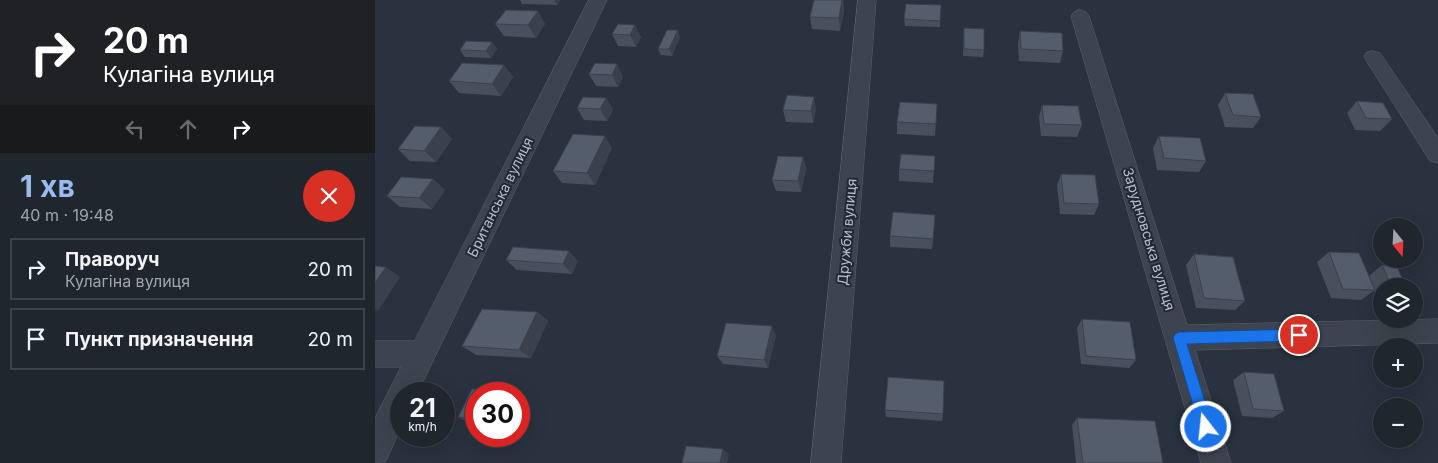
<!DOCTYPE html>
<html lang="uk">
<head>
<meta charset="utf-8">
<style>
  body { margin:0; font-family:Inter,sans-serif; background:#272e36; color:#f1f3f6; height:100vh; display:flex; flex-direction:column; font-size:19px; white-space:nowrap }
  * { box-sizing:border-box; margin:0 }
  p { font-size:16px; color:#a1a5aa }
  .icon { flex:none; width:28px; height:28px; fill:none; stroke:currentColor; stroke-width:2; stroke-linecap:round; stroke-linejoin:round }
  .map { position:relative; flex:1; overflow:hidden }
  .panel { display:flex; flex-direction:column; background:#1f262e; width:375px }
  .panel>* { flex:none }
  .hud { background:#202124; color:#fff; overflow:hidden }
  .needle { width:32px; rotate:162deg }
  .tools { position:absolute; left:998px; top:218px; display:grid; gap:10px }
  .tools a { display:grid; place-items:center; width:50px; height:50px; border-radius:50%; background:#1f262e; box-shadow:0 5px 20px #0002,0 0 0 1px #3c434a; font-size:25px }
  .speed { position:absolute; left:15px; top:382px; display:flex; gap:10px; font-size:25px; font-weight:700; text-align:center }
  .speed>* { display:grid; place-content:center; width:65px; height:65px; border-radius:50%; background:#1f262e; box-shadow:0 5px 20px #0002,0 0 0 1px #3c434a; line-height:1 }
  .speed small { font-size:12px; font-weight:400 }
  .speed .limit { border:8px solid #d22; background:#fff; color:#111 }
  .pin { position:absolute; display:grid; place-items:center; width:42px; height:42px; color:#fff; margin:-21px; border:2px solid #fff; border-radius:50%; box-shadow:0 1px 5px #0007 }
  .me { position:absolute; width:55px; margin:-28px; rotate:344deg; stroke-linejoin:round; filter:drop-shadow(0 0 4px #0008) }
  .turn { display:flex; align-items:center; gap:18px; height:105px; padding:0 20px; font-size:22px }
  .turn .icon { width:65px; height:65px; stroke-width:2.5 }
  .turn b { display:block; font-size:35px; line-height:42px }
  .lanes { display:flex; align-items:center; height:48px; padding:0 20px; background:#0003; justify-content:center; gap:25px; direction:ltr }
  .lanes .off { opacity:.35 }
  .round { display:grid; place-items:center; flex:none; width:52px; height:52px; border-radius:26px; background:#272e36 }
  .summary { display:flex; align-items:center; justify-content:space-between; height:85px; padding:0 20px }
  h1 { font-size:30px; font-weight:700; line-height:38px; color:#9abbed }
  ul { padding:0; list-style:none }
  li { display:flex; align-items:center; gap:15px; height:62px; margin:0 10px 8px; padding:0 10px; border:2px solid #3c434a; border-radius:0px }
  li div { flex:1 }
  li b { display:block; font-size:19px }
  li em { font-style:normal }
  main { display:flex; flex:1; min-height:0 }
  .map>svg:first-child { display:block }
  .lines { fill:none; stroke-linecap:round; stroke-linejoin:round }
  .street-casing { stroke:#5a626c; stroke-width:1 }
  .street { fill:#3d444f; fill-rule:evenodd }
  .wall { fill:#48505d }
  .shaded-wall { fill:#3b414c }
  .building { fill:#545d6c; stroke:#3b414c }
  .route { fill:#1a73e8; stroke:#114b97 }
  .labels { text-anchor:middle; stroke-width:4; stroke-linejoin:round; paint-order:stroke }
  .street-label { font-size:14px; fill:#b9bfc9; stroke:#212934 }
</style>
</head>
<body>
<main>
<section class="panel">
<div class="hud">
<div class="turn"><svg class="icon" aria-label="right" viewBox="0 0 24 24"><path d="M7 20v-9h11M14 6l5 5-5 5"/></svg><div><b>20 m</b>Кулагіна вулиця</div></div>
<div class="lanes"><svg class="icon off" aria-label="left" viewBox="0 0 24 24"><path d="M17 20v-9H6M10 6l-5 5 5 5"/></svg><svg class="icon off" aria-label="ahead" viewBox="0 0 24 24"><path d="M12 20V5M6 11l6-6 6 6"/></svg><svg class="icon" aria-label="right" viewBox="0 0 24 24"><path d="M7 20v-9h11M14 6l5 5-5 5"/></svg></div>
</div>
<div class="summary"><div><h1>1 хв</h1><p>40 m · 19:48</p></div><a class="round" style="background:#d93025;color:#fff"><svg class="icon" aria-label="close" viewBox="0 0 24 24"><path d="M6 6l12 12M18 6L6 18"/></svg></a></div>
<ul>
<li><svg class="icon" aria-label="right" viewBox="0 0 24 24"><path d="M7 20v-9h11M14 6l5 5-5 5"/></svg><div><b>Праворуч</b><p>Кулагіна вулиця</p></div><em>20 m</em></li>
<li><svg class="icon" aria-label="arrive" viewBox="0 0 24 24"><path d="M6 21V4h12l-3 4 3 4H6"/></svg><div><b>Пункт призначення</b></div><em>20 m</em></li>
</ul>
</section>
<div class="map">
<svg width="1063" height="463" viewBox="0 0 1063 463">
  <rect width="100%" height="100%" fill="#29323e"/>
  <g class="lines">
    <!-- street casing -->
    <g class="street-casing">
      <path id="street" d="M214,0H232L42,394H26V427L11,461L0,463V418L26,367H0V341H39Z
        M483,0H501L466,463H436Z
        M705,10L711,12L714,16L812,325L1063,319V343L820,350L856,463H826L696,16L699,12Z
        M998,51L1005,53L1063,138V163L1055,161L989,57L991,53Z"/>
    </g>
    <!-- street -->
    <use href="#street" class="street"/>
  </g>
  <!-- wall -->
  <path class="wall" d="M145,0H185L182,5L147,4Z
    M439,0H468L469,11L465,31L437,29L435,17Z
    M566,5L565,27L530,26L529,19Z
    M163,11L170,24L161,38L129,36L120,24Z
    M243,24L266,37L261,47L243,46L237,34Z
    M589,28L609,50L608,57L588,56Z
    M645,31L688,51L685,63L644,61L643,44Z
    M305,37L297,56L286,55L283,49Z
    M117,42L122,49L116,58L90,57L85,50Z
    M242,64L248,77L243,87L221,86L214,74Z
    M129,65L138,77L126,96L84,93L74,81Z
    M850,93L886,117L878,128L850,127L843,105Z
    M231,98L238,110L232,121L209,120L202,108Z
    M982,101L1017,119L1005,131L980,130L972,113Z
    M562,104L560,136L522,134V122Z
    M667,105L707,125L702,137L666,136L664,117Z
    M441,109L438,123L411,122L408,110Z
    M66,127L77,139L61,162L35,161L23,149Z
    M784,136L831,161L824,172L782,170L778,148Z
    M237,148L220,185L187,183L178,171Z
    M560,156L558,183L524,181V169Z
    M428,157L431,169L426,192L401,191L397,180Z
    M686,174L724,204L719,215L685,214L682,185Z
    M58,179L70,190L57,209L25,207L12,196Z
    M515,236L558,239L557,249L515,247Z
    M954,252L1000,290L986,300L956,298L942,262Z
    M819,254L870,301L860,310L821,308L811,265Z
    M131,260L203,261L197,274L142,270Z
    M1007,265L1031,286H1006V304H1005L994,276Z
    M162,312L173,321L156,358L101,355L87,346Z
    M707,319L761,360L754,368L706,364L702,328Z
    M401,335L393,368L348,364L342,356Z
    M869,372L909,411L897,418L867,416L858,380Z
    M101,394V422L91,421L83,417Z
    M510,410L568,414L567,421L511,417Z
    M702,418L788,463H701L697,425Z"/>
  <!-- shaded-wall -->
  <path class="shaded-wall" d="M179,0H185L182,5Z
    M467,0L469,11L465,31L464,18Z
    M163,11L170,24L161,38L153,25Z
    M260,25L266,37L261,47L255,35Z
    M303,30L305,37L297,56L294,49Z
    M117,42L122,49L116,58L111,51Z
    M242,64L248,77L243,87L237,75Z
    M129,65L138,77L126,96L117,84Z
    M439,97L441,109L438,123L436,111Z
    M231,98L238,110L232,121L225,109Z
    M66,127L77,139L61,162L49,151Z
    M230,136L237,148L220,185L212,173Z
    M428,157L431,169L426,192L423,181Z
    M58,179L70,190L57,209L44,198Z
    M194,251L203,261L197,274L188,264Z
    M11,267L25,277L3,311L0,309V283Z
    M162,312L173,321L156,358L144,350Z
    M397,326L401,335L393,368L389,360Z
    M125,390L131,394H124Z
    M348,449L354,455L352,463H345Z"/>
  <!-- building -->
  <path class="building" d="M439,0H467L464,18L435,17Z
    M531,4L566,5L565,21L529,19Z
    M131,10L163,11L153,25L120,24Z
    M243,24L260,25L255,35L237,34Z
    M589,28L609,29V50L589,49Z
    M292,30H303L294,49H283Z
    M645,31L687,33L688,51L646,49Z
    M91,41L117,42L111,51L85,50Z
    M87,63L129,65L117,84L74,81Z
    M220,63L242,64L237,75L214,74Z
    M850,93L878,94L886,117L858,115Z
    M412,95L439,97L436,111L408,110Z
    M208,97L231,98L225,109L202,108Z
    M982,101L1008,103L1017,119L991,118Z
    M525,102L562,104L561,124L522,122Z
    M667,105L703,106L707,125L669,124Z
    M40,126L66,127L49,151L23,149Z
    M198,134L230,136L212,173L178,171Z
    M784,136L825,138L831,161L789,158Z
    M526,154L560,156L559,171L524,169Z
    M403,156L428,157L423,181L397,180Z
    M686,174L720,175L724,204L689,203Z
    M26,177L58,179L44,198L12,196Z
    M518,212L560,215L558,239L515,236Z
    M138,247L194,251L188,264L131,260Z
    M954,252L984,253L1000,290L968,289Z
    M819,254L858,257L870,301L829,298Z
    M1007,265L1022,267L1031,286H1016Z
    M0,266L11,267L0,283Z
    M107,309L162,312L144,350L87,346Z
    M707,319L755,322L761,360L711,356Z
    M351,323L397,326L389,360L342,356Z
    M869,372L899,374L909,411L878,409Z
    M513,377L569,381L568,414L510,410Z
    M97,389L125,390L124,394H101V419L83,417Z
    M702,418L780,421L788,463H708Z
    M311,446L348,449L345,463H307Z"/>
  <!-- route -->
  <path class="route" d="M924,329L928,331L930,335L928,339L924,341L812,344L838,427L836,432L831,434L826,432L798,338L800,334L804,332Z"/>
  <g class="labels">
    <!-- street labels -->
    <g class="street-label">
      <text transform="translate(125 197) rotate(-64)" y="5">Британська вулиця</text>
      <text transform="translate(472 232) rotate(-85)" y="5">Дружби вулиця</text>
      <text transform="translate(774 239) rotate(73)" y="5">Зарудновська вулиця</text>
    </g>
  </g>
</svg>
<div class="tools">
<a><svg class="needle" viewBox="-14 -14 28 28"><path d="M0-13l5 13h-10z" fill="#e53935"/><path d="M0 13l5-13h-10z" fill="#a1a5aa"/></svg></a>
<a><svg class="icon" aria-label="layers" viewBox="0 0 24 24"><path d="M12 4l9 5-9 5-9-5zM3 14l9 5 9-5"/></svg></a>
<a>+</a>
<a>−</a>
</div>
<div class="speed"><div>21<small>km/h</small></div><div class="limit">30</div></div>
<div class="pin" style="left:924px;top:335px;background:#d93025"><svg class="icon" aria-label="arrive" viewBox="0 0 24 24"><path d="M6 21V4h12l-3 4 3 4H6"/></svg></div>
<svg class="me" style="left:831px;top:427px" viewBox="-20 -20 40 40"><circle r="17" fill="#1a73e8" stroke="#fff" stroke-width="3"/><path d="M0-11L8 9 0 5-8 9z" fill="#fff"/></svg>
</div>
</main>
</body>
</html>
